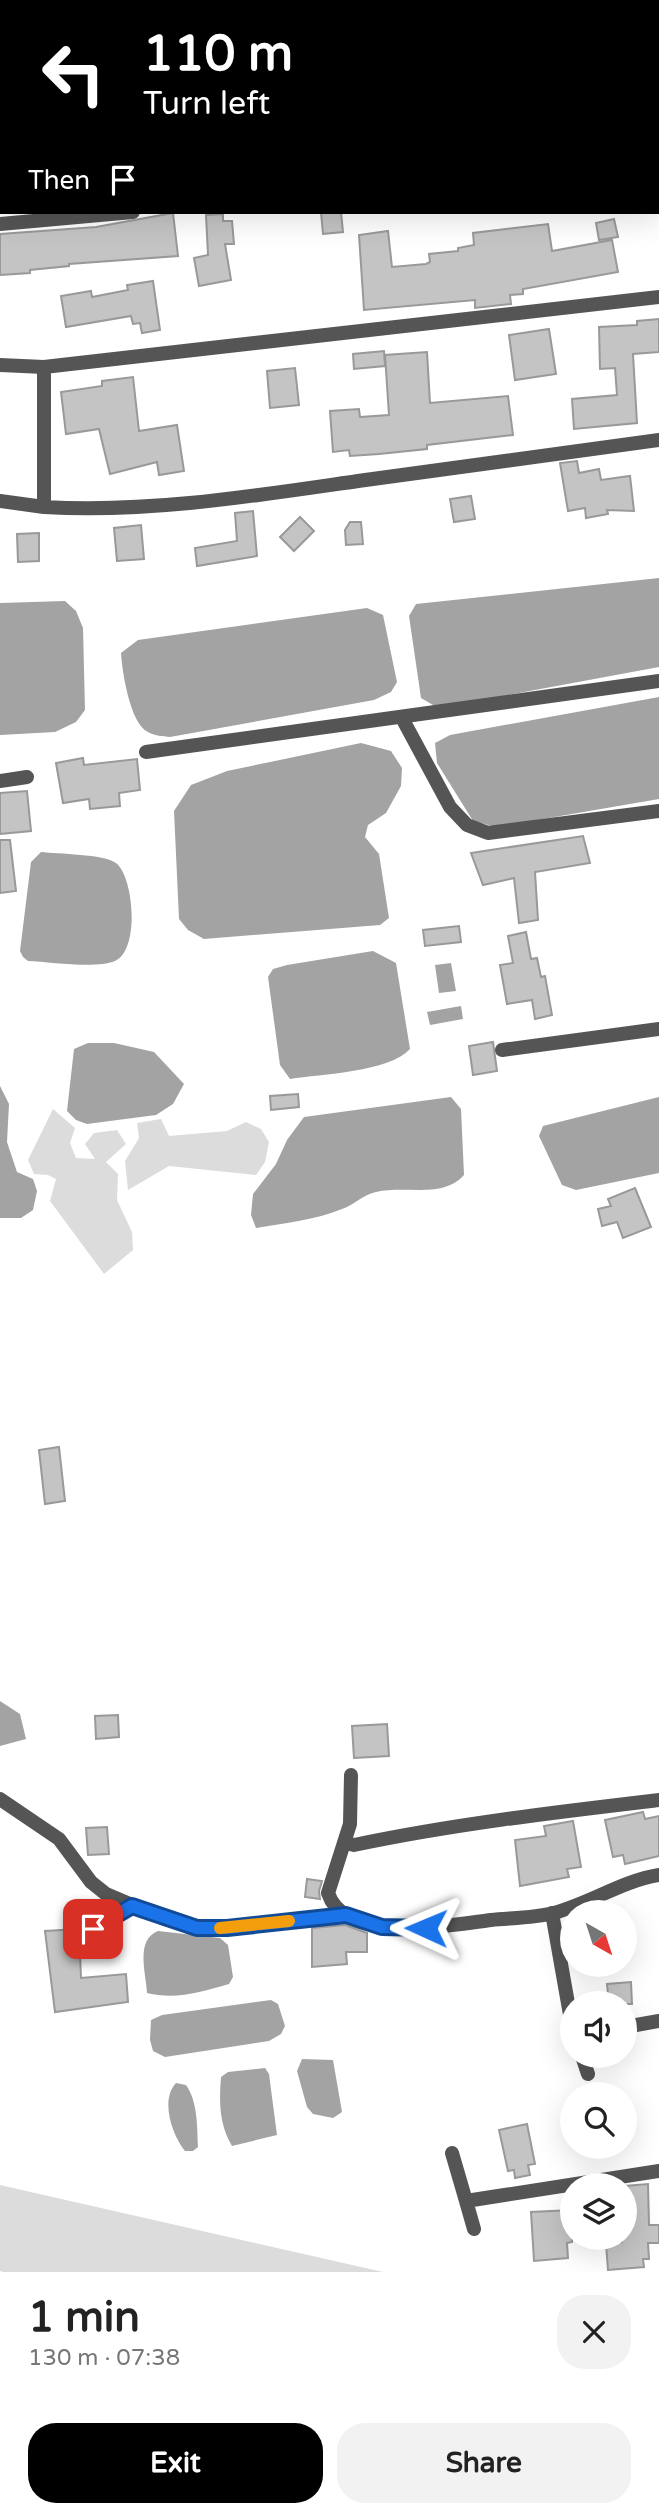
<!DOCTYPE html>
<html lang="en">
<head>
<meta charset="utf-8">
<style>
  body { margin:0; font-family:"Varela Round",sans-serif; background:#f2f2f2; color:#222; height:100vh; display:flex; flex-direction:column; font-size:26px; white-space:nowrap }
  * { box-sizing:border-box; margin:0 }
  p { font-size:23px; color:#767676 }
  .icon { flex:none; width:38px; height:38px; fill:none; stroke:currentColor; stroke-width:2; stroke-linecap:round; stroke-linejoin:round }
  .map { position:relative; height:2272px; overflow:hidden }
  .details { display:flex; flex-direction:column; background:#fff; flex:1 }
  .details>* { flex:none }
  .banner { position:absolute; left:0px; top:0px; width:660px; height:214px; box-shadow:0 7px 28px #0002; background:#000; color:#fff; overflow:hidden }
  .needle { width:46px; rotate:141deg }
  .fabs { position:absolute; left:560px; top:1900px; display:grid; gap:14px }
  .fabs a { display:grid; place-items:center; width:77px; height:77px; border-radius:50%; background:#fff; box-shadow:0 7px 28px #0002; font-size:35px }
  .pin { position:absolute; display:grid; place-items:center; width:60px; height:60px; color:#fff; margin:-30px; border-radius:14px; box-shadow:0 4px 10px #0006 }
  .me { position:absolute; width:77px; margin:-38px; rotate:271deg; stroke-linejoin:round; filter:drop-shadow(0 0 5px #0008) }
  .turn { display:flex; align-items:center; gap:24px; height:147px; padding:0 28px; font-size:32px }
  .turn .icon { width:91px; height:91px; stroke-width:2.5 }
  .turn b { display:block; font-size:49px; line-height:60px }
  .then { display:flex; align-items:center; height:66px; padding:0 28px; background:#0003; gap:14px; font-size:26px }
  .round { display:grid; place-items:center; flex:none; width:74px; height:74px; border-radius:28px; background:#f2f2f2 }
  .head { display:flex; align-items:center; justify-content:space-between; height:119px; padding:0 28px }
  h1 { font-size:42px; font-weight:700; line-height:52px }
  .button { display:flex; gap:14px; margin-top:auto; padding:14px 28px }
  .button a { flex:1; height:80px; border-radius:28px; background:#000; color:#fff; font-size:28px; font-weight:700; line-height:80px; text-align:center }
  .button a+a { background:#f2f2f2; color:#222 }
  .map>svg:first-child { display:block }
  .green { fill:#dcdcdc }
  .water { fill:#a3a3a3 }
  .building { fill:#c4c4c4; stroke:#999; stroke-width:2 }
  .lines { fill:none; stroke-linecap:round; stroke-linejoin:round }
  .service { stroke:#555; stroke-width:8 }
  .minor { stroke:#555; stroke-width:14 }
  .route-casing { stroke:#114b97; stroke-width:18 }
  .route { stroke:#1a73e8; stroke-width:12 }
  .slow { stroke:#f59e0b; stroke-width:12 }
</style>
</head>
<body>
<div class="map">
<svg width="659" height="2272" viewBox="0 0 659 2272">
  <rect width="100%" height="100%" fill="#fff"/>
  <!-- green -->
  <path class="green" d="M53,1109L75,1128L70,1143L76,1158L95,1159L85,1144L94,1133L117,1130L126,1144L106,1162L118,1174L117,1200L132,1232L133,1250L104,1274L50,1201L56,1179L48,1175L34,1174L28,1160Z
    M161,1119L169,1136L227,1131L246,1122L261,1129L269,1142L265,1162L256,1175L169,1166L128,1190L125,1161L139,1138L137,1123Z
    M0,2185L383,2272H3L0,2271Z"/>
  <!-- water -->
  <path class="water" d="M659,578V667L438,708L421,698L409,616L416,604Z
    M65,601L76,611L83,628L85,710L76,722L55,732L0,735V603Z
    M367,608L383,615L397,682L391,692L374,700L170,737C163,736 154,736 148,732C130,724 122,671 121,653L138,640Z
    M659,697V799L496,827L473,821L437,763L435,743L450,735Z
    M361,743L391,751L402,768L401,786L386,813L368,825L365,837L379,854L389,918L380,925L204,939L188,930L179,919L174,811L191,785L227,771Z
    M41,852C58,854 104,854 116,863C134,877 140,950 115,961C96,969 51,962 28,961L23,957L20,951L31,862Z
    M373,951L396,963L410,1049C389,1072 321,1074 290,1079L280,1065L268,977L273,969L287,965Z
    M451,963L456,991L439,993L435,965Z
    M461,1006L463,1019L430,1025L427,1012Z
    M88,1043H114L154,1052L184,1084L173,1104L156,1115L87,1124L76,1120L67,1111L74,1049Z
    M0,1086L9,1104L7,1142L17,1172L33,1179L37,1191L33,1210L21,1218H0Z
    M451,1097L461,1109L464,1175C443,1199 406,1185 376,1192C364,1194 354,1205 342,1209C315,1220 285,1223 256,1228L251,1215L253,1194L276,1164L287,1140L304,1117Z
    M659,1097V1173L576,1190L562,1185L539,1136L543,1126Z
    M0,1701L20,1714L26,1739L0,1746Z
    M158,1931L220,1938L228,1945L233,1977L229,1984C201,1992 176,2000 147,1993C146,1973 135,1940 158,1931Z
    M271,2000L278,2004L285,2026L281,2034L269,2041L165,2057L153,2051L150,2040L151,2020L162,2015Z
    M302,2059L333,2060L342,2112L333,2118L313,2114L307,2107L297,2071Z
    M265,2068L269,2074L277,2135L232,2146C219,2124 219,2102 221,2077L228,2072Z
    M176,2083L186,2085C198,2102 197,2127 198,2147L193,2151H185C172,2135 160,2100 176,2083Z"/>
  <!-- building -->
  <path class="building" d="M321,212H341L343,232L323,234Z
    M173,213L178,256L69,264V266L30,270V273L0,275V234L96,227Z
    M223,214V221H232L234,244H225L231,280L199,286L194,258L208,255L206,215Z
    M614,219L618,237L599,240L596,223Z
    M548,224L552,251L612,240L618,272L523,289V294L510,295L511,304L475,308V300L364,310L359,235L388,231L392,267L426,264L430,262L429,254L458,251V248L474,245L473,233Z
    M153,281L160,330L142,333L140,323L133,324L131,316L66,327L61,296L91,291L92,297L128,290L127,285Z
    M659,319V352L633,354L637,423L574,429L572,399L617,395L615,368L600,369L599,327L637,325V321Z
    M549,329L556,374L515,380L509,335Z
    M384,351L385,366L354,369L353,354Z
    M427,352L430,403L508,396L513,435L427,445V449L379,454L350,456L349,450L333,452L330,411L359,409L360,417L389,415L385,355Z
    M295,368L299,405L270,408L267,371Z
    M133,377L139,431L177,425L184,471L159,475L157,462L110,474L99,429L66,434L61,392L102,386V381Z
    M577,461L579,473L599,469L601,480L630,476L634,511L607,510L608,514L586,518L585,508L568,511L560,463Z
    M471,496L475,519L454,522L450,499Z
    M253,511L257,556L197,566L195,548L237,541L235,513Z
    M300,517L314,531L294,551L280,537Z
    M350,522H361L363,544L346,545L345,530Z
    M141,525L144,559L117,561L114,528Z
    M39,533V561L18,562L17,534Z
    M83,758L84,765L137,759L140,790L119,793L120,806L90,809L89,799L63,803L56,763Z
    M27,791L31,831L0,834V793Z
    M583,836L590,863L535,872L538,920L519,923L514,878L483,885L471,853Z
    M0,840H10L16,891L0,893Z
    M459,926L461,942L425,946L423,930Z
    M526,932L531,959L537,958L541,977L545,976L552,1015L535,1019L532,1000L507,1004L500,965L513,963L508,936Z
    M493,1042L497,1071L473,1075L469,1046Z
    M298,1094L299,1107L271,1110L270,1096Z
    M635,1188L651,1227L623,1238L617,1222L602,1226L598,1209L611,1206L608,1199Z
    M59,1447L65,1501L45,1504L39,1450Z
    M118,1715L119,1737L96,1739L95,1716Z
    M387,1724L389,1756L354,1758L352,1726Z
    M643,1812L645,1819L659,1816V1856L625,1864L623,1855L613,1857L605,1820Z
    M573,1821L581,1867L567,1869L569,1877L520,1886L515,1840L546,1836L544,1826Z
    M107,1827L109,1854L88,1855L86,1828Z
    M307,1879L322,1881L319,1891L320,1899L305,1897Z
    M345,1925L367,1933V1952H346L347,1964L312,1967V1928Z
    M79,1929L81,1978L126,1974L128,2002L55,2012L45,1931Z
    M631,1982L632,2004H609L607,1984Z
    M527,2124L535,2164L528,2165L530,2175L515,2178L514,2170L508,2171L499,2130Z
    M648,2184L649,2225H659V2243H648L649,2259H643L644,2267L608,2270L606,2244L622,2242V2238H625V2186Z
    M572,2210V2242L567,2243L568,2258L534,2261L531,2212Z"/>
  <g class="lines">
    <!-- service -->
    <path class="service" d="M93,1929L132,1906"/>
    <!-- minor -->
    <path class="minor" d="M0,83H2
      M658,83H659
      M658,160H659
      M0,224L133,212
      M0,365L44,367L659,297
      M44,367V507C149,513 254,496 358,481C458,467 559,454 659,440
      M0,501L44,507
      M402,718L450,807L467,825L488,833L659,811
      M146,752L659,681
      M0,781L27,777
      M502,1050L659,1029
      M351,1775L350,1824L328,1893C345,1945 450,1925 491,1920C511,1918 534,1918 554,1913C591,1903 622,1881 659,1875
      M0,1799L59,1839L91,1882L106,1894L165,1919L197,1928H227L346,1915
      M346,1843L354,1845C454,1824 557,1812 659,1800
      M552,1913L572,2026
      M625,2027L659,2021
      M582,2056L588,2074
      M452,2153L466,2201L659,2171
      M466,2201L474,2229"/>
  </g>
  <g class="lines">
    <!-- route casing -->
    <g class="route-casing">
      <path id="route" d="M93,1929L132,1906L197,1928H227L346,1915L382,1927L426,1928"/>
    </g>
    <!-- route -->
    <use href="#route" class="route"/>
    <!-- slow -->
    <path class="slow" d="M220,1928L289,1921"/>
  </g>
</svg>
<div class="fabs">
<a><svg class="needle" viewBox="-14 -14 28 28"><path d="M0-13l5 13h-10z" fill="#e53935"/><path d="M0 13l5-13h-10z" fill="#767676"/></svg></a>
<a><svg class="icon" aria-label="sound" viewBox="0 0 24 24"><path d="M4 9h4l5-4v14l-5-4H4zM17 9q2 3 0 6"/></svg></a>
<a><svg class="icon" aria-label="search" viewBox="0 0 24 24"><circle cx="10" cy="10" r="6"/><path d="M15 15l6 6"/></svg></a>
<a><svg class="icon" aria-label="layers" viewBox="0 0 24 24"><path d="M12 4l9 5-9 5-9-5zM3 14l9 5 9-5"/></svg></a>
</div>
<div class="pin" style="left:93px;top:1929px;background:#d93025"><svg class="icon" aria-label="arrive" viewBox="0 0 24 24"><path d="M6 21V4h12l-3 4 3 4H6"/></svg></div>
<svg class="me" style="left:426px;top:1928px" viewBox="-20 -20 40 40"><path d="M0-17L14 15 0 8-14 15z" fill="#1a73e8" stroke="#fff" stroke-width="4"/></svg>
<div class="banner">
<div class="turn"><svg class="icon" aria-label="left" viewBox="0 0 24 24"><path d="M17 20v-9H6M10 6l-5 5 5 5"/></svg><div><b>110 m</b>Turn left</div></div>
<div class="then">Then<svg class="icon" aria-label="arrive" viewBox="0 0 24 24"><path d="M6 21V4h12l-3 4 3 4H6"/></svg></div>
</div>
</div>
<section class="details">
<div class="head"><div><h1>1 min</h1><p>130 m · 07:38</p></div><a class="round"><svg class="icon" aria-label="close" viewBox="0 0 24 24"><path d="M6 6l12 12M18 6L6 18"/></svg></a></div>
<div class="button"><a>Exit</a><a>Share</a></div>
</section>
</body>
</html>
